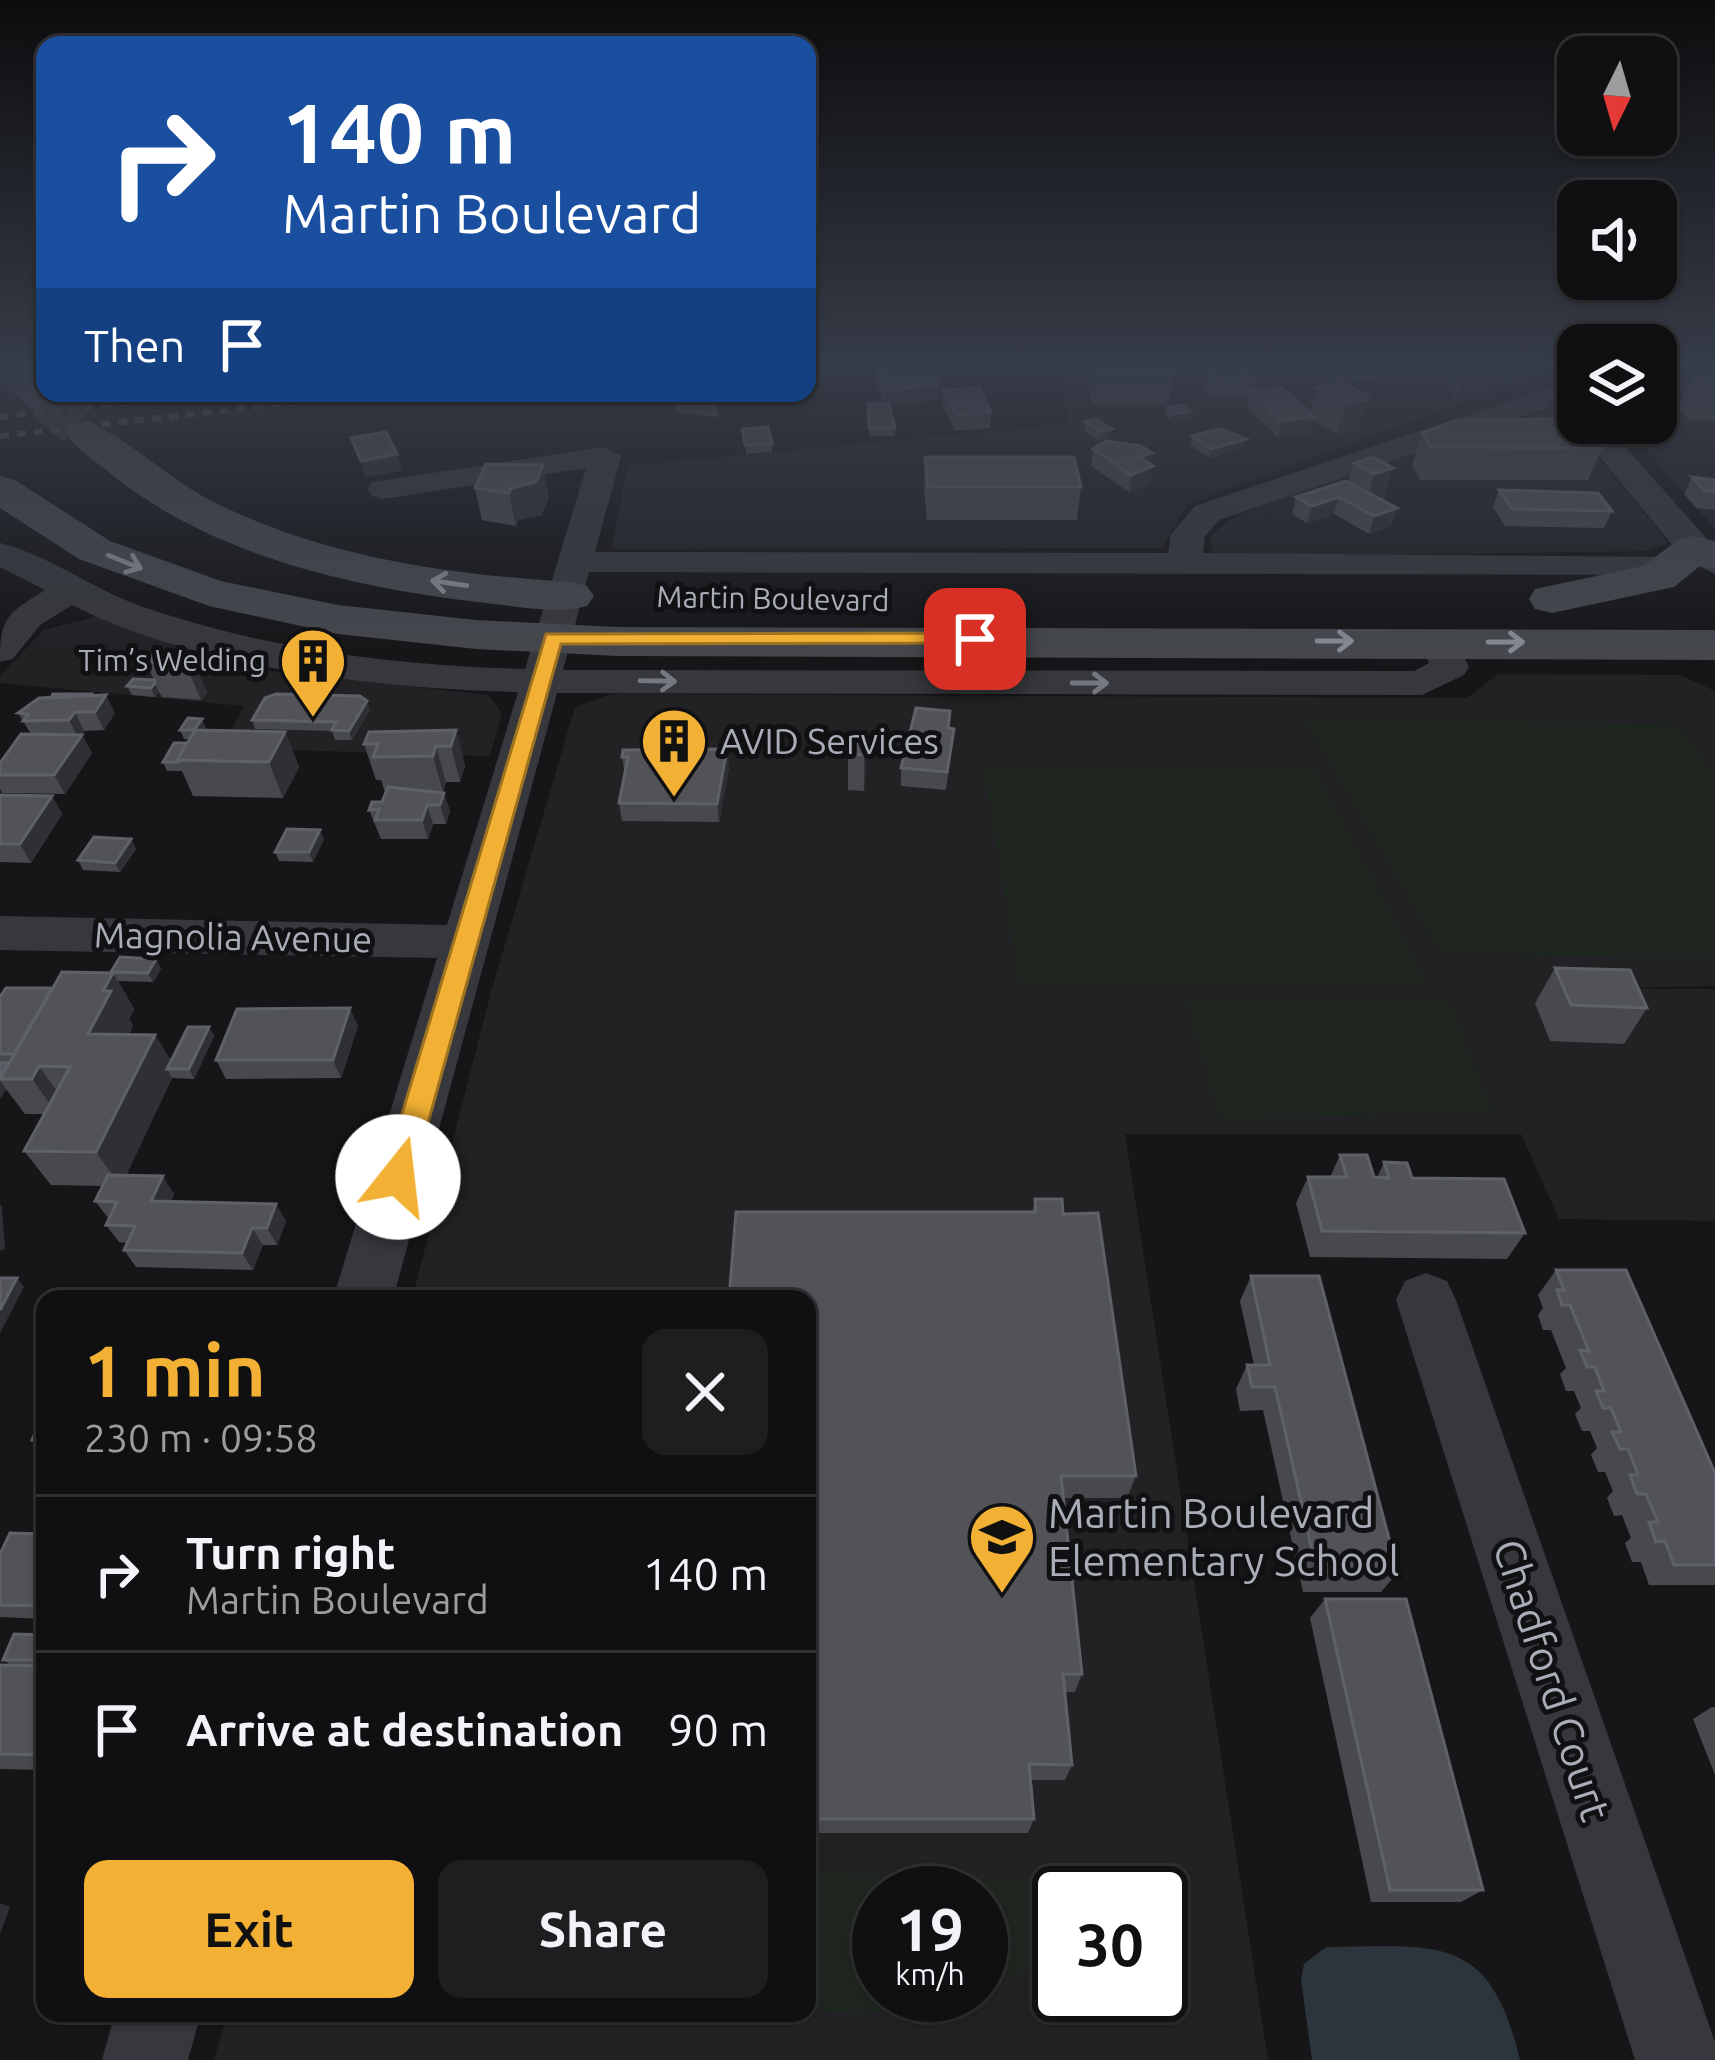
<!DOCTYPE html>
<html lang="en">
<head>
<meta charset="utf-8">
<style>
  body { margin:0; font-family:Ubuntu,sans-serif; background:#1e1e20; color:#f1f3f6; height:100vh; display:flex; flex-direction:column; font-size:45px; white-space:nowrap }
  * { box-sizing:border-box; margin:0 }
  p { font-size:39px; color:#9c9d9f }
  .icon { flex:none; width:66px; height:66px; fill:none; stroke:currentColor; stroke-width:2; stroke-linecap:round; stroke-linejoin:round }
  .map { position:relative; flex:1; overflow:hidden }
  .sheet { position:absolute; left:36px; top:1290px; width:780px; height:732px; display:flex; flex-direction:column; background:#101012; border-radius:24px; box-shadow:0 3px 9px #0004,0 0 0 3px #303032 }
  .sheet>* { flex:none }
  .guide { position:absolute; left:36px; top:36px; width:780px; height:366px; border-radius:24px; box-shadow:0 3px 9px #0004,0 0 0 3px #303032; background:#1a4fa0; color:#fff; overflow:hidden }
  .needle { width:78px; rotate:185deg }
  .tools { position:absolute; left:1557px; top:36px; display:grid; gap:24px }
  .tools a { display:grid; place-items:center; width:120px; height:120px; border-radius:24px; background:#101012; box-shadow:0 3px 9px #0004,0 0 0 3px #303032; font-size:60px }
  .speed { position:absolute; left:852px; top:1866px; display:flex; gap:24px; font-size:60px; font-weight:700; text-align:center }
  .speed>* { display:grid; place-content:center; width:156px; height:156px; border-radius:50%; background:#101012; box-shadow:0 3px 9px #0004,0 0 0 3px #303032; line-height:1 }
  .speed small { font-size:30px; font-weight:400 }
  .speed .limit { border:6px solid #111; border-radius:18px; background:#fff; color:#111 }
  .pin { position:absolute; display:grid; place-items:center; width:102px; height:102px; color:#fff; margin:-51px; border-radius:24px; box-shadow:0 6px 18px #0006 }
  .me { position:absolute; width:132px; margin:-66px; rotate:16deg; stroke-linejoin:round; filter:drop-shadow(0 0 9px #0008) }
  .turn { display:flex; align-items:center; gap:42px; height:252px; padding:0 48px; font-size:54px }
  .turn .icon { width:156px; height:156px; stroke-width:2.5 }
  .turn b { display:block; font-size:84px; line-height:102px }
  .then { display:flex; align-items:center; height:114px; padding:0 48px; background:#0003; gap:24px; font-size:45px }
  .round { display:grid; place-items:center; flex:none; width:126px; height:126px; border-radius:24px; background:#1e1e20 }
  .headline { display:flex; align-items:center; justify-content:space-between; height:204px; padding:0 48px }
  h1 { font-size:72px; font-weight:700; line-height:90px; color:#f2b134 }
  .primary-button { display:flex; gap:24px; margin-top:auto; padding:24px 48px }
  .primary-button a { flex:1; height:138px; border-radius:24px; background:#f2b134; color:#111; font-size:48px; font-weight:700; line-height:138px; text-align:center }
  .primary-button a+a { background:#1e1e20; color:#f1f3f6 }
  ul { padding:0; list-style:none }
  li { display:flex; align-items:center; gap:36px; height:156px; padding:0 48px; border-top:3px solid #303032 }
  li div { flex:1 }
  li b { display:block; font-size:45px }
  li em { font-style:normal }
  .map>svg:first-child { display:block }
  .built { fill:#222225; fill-rule:evenodd }
  .green { fill:#1e261f }
  .water { fill:#2c353c }
  .lines { fill:none; stroke-linecap:round; stroke-linejoin:round }
  .secondary-tunnel { stroke:#333438; stroke-width:40; stroke-dasharray:40 20; stroke-linecap:butt }
  .street { fill:#37383d; fill-rule:evenodd }
  .secondary { fill:#45474d; fill-rule:evenodd }
  .rail { stroke:#4a4c52; stroke-width:6; stroke-dasharray:9 8; stroke-linecap:butt }
  .wall { fill:#47494d }
  .shaded-wall { fill:#2f3033 }
  .building { fill:#525359; stroke:#5f6168; stroke-width:3 }
  .oneway { stroke:#858993 }
  .oneway2 { stroke:#757881 }
  .route { fill:#f2b134; stroke:#9d7322; stroke-width:3 }
  .labels { text-anchor:middle; stroke-width:10; stroke-linejoin:round; paint-order:stroke }
  .far-street-label { font-size:30px; fill:#a8adb8; stroke:#111113 }
  .far-poi-label { font-size:30px; fill:#a8adb8; stroke:#111113; text-anchor:end }
  .poi-label { font-size:36px; fill:#a8adb8; stroke:#111113; text-anchor:start }
  .street-label { font-size:36px; fill:#a8adb8; stroke:#111113 }
  .near-poi-label { font-size:42px; fill:#a8adb8; stroke:#111113; text-anchor:start }
  .near-street-label { font-size:42px; fill:#a8adb8; stroke:#111113 }
</style>
</head>
<body>
<div class="map">
<svg width="1715" height="2060" viewBox="0 0 1715 2060">
  <rect width="100%" height="100%" fill="#161618"/>
  <!-- built -->
  <path class="built" d="M1055,363H1521L1536,382L1460,403L1188,504L1162,548L611,549L628,466L1070,424Z
    M1664,380H1715V529L1624,423H1656V382Z
    M1557,407L1668,542L1648,551L1237,557L1213,552L1210,537L1228,521L1265,503Z
    M98,616L252,669L488,695L502,713L490,756L222,748L244,706L0,683V676L43,630Z
    M1498,674L1680,675L1715,691V986L1595,988L1715,989V1221L1559,1219L1521,1134H1125L1268,2060H214L227,2013H807V1299H412L491,992L575,707L612,694L1467,698ZM879,1893H981V1995H879ZM1059,1893H1161V1995H1059Z"/>
  <!-- green -->
  <path class="green" d="M1303,717L1679,725L1715,777V958L1441,954Z
    M983,766L1315,768L1427,982L1019,985Z
    M1186,1001H1450L1493,1112L1220,1119Z
    M807,1873L1031,1879L1037,1967L981,1989V1893H879V1995H965C914,2015 861,2015 807,2010Z"/>
  <!-- water -->
  <path class="water" d="M1326,1947C1439,1946 1490,1933 1520,2060H1312L1301,1980L1304,1964Z"/>
  <g class="lines">
    <!-- secondary-tunnel -->
    <path class="secondary-tunnel" d="M45,401L85,433"/>
    <!-- street -->
    <path class="street" d="M1656,363H1715V376L1656,374Z
      M1578,378V397L1219,520L1205,536L1203,553L1682,557L1577,429L1573,423L1578,416V423H1604L1715,548V574L1689,561L1686,572L1674,575L589,572L563,670L1414,671L1429,663L1420,641L1426,633H1452L1469,667L1464,675L1422,695L557,693L393,1299H333L437,958L0,950V916L447,925L518,692C381,689 195,668 72,605L40,625L13,659L0,662C0,617 7,614 45,590L0,567V543C49,555 94,590 143,607C266,649 395,666 525,669L586,468L383,499L372,496L367,489L372,482L605,447L621,456L595,552L1168,553L1171,534L1195,506Z
      M1426,1273L1447,1281L1456,1300L1715,2042V2060H1635L1396,1300L1405,1281Z
      M115,2013H201L188,2060H102Z"/>
    <!-- secondary -->
    <path class="secondary" d="M0,363H22L45,382V393H58L64,401L58,409H32L0,381Z
      M85,421C115,429 173,481 208,499C321,557 445,574 571,582L587,586L594,596L587,606C556,614 519,607 486,603C355,588 211,557 106,470C92,459 76,448 65,433L71,425Z
      M0,476L15,480L110,541L221,581L338,605L476,620L617,627L1715,630V660L617,656L476,649L338,634L209,606L79,559L0,508Z
      M1694,536L1715,541V569L1700,566L1674,587L1552,613L1535,609L1529,599L1535,589L1643,566L1678,540Z"/>
    <!-- rail -->
    <path class="rail" d="M0,417L213,393
      M0,436L379,393"/>
  </g>
  <!-- wall -->
  <path class="wall" d="M1084,363H1170L1174,374L1169,405L1092,404L1083,368Z
    M1192,363H1242L1254,381L1252,391L1310,413L1317,388L1368,396L1359,427L1358,431L1337,434L1314,421L1311,433L1278,437L1247,407L1249,398H1210Z
    M1306,363H1380L1375,380L1331,381L1326,373L1328,365H1308Z
    M1430,363H1526L1520,379L1456,398Z
    M875,364L937,400L890,406L895,428V436H869L868,404L884,403L875,380Z
    M1692,376H1715V421L1689,420L1678,407Z
    M943,390L991,412L990,428L955,431L943,406Z
    M674,393H718V417L676,412Z
    M743,393H762L763,395L744,397Z
    M1167,408L1189,419L1172,422L1165,416Z
    M1085,422L1112,429L1110,437L1099,441L1084,431Z
    M742,429L772,444V452L746,454Z
    M1422,433L1602,448L1588,480H1420L1412,465Z
    M1192,436L1244,447L1210,458L1190,445Z
    M1093,449L1152,453L1150,464L1153,466L1151,483L1129,492L1091,466Z
    M925,457L1081,487L1077,520H927L924,490Z
    M1372,457L1382,500L1397,508L1391,526L1369,534L1334,514L1307,523L1292,514L1296,497L1348,482L1354,463Z
    M1692,477L1715,480V510L1696,508L1684,494Z
    M475,488L549,497L542,515L518,520L516,526L482,520Z
    M1499,490L1612,511L1604,528L1505,526L1493,507Z
    M192,658L207,693L201,700L162,697L159,692L155,697L132,695L127,686L154,680L146,662Z
    M92,695L115,713L104,730L84,731L82,735L92,753L65,794L2,793L0,789V763L31,734L18,713Z
    M370,710L352,740H335L332,731L255,729L252,720Z
    M206,728L205,730L285,732L299,767L283,798L193,796L182,771H167L163,762L190,739H184L180,730Z
    M456,730L465,766L460,782H446L443,792L450,811L446,824H433L428,839H381L369,810L382,802L385,792L381,780H376L364,744Z
    M866,740L864,791L848,790V754Z
    M952,747L946,790L901,786V768Z
    M622,757L729,767L719,822L622,821L619,803L625,775Z
    M0,795L52,796L62,814L31,863L0,862Z
    M131,839L136,849L120,872L83,870L78,860Z
    M324,839L313,862L279,861L275,852Z
    M156,959L161,969L153,982L118,981L134,1009L129,1019L133,1026L129,1034L155,1035L171,1061L209,1027L214,1036L194,1079L172,1078L126,1175L174,1194L171,1201L286,1221L277,1245H263L253,1270L136,1267L124,1250L127,1243L119,1242L106,1225L109,1219L95,1201L102,1186L51,1185L24,1151L44,1114H25L6,1089L0,1099V997L52,988Z
    M1555,968L1647,1008L1624,1044L1550,1041L1535,1003Z
    M358,1026L341,1078L226,1079L216,1060Z
    M1340,1155L1374,1177L1377,1178L1384,1162L1412,1178L1525,1233L1507,1259L1310,1257L1296,1203L1308,1177H1330Z
    M1035,1199L1063,1214L1136,1476L1127,1498H1063L1082,1674L1075,1692H1065L1072,1765L1065,1780H1031L1034,1819L1028,1833H807V1299L1032,1212Z
    M1556,1270L1715,1473V1585H1649L1641,1562H1632L1625,1543L1631,1538L1622,1515L1614,1516L1607,1498L1613,1491L1605,1472H1598L1591,1455L1597,1448L1590,1431H1582L1575,1414L1581,1408L1574,1391H1566L1560,1374L1566,1368L1551,1330H1543L1538,1315L1543,1308L1538,1295Z
    M1251,1276L1398,1572L1381,1592H1303L1263,1410L1240,1411L1236,1389L1247,1365H1254L1240,1301Z
    M45,1411V1452L32,1440Z
    M45,1534V1619L0,1617V1554Z
    M1325,1599L1483,1890L1461,1902H1371L1310,1618Z
    M45,1635V1770L0,1769V1665L13,1666L3,1660Z
    M1712,1707H1715V1775L1693,1719Z"/>
  <!-- shaded-wall -->
  <path class="shaded-wall" d="M1483,363H1526L1520,379L1456,398L1466,367Z
    M938,384L937,400L885,407L886,391Z
    M1368,396L1358,431L1337,434L1346,403Z
    M1191,411L1189,419L1172,422L1173,414Z
    M1315,417L1311,433L1278,437L1282,421Z
    M1112,429L1110,437L1099,441L1100,432Z
    M1246,439L1244,447L1210,458L1211,449Z
    M1152,453L1150,468L1153,466L1151,483L1129,492L1131,475L1139,457Z
    M397,454L402,471L365,478L361,461Z
    M543,465L549,497L542,515L518,520L516,526L509,493L511,488Z
    M1393,468L1383,500L1365,507L1374,474Z
    M1339,497L1334,514L1307,523L1312,506Z
    M1397,508L1391,526L1369,534L1374,516Z
    M192,658L207,693L201,700L186,665Z
    M155,683L159,692L155,697L151,688Z
    M106,695L115,713L104,730L95,712Z
    M367,701L370,710L352,740L349,731Z
    M75,712L84,731L79,739L69,720Z
    M202,719L206,728L198,740L194,730Z
    M456,730L465,766L460,782L451,746Z
    M285,732L299,767L283,798L269,762Z
    M82,735L92,753L65,794L54,775Z
    M866,740V776L864,791V755Z
    M436,746L446,782L443,792L433,756Z
    M727,749L729,767L719,822L717,804Z
    M444,793L450,811L446,824L440,805Z
    M52,796L62,814L31,863L20,844Z
    M427,805L433,824L428,839L422,820Z
    M320,830L324,839L313,862L309,852Z
    M131,839L136,849L120,872L115,863Z
    M156,959L161,969L153,982L148,973Z
    M113,973L134,1009L129,1019L133,1026L111,1069L88,1034L103,991Z
    M350,1008L358,1026L341,1078L333,1060Z
    M209,1027L214,1036L194,1079L189,1069Z
    M155,1035L175,1069H167L172,1078L121,1187L96,1152Z
    M39,1066L64,1101L57,1114L32,1079Z
    M0,1080L6,1089L0,1099Z
    M163,1176L174,1194L163,1218L151,1201Z
    M0,1204L2,1207L5,1249L0,1251Z
    M276,1204L286,1221L277,1245L267,1228Z
    M252,1228L263,1245L253,1270L242,1253Z
    M17,1278L24,1287L0,1333V1310Z
    M0,1903L10,1907L0,1934Z"/>
  <!-- building -->
  <path class="building" d="M895,363H928L938,384L886,391L875,364Z
    M1093,363H1170L1174,374L1096,373Z
    M1203,363H1242L1254,381L1213,382Z
    M1692,376H1715V390L1703,389Z
    M1339,381L1368,396L1362,398L1366,400L1346,403L1317,388Z
    M979,388L991,412L956,415L943,390Z
    M1282,388L1315,417L1282,421L1250,391Z
    M889,403L895,428H869L868,404Z
    M1183,405L1191,411L1173,414L1167,408Z
    M1096,419L1112,429L1100,432L1085,422Z
    M1578,419V423H1582L1602,448L1431,447L1422,433L1458,420Z
    M768,427L772,444L745,445L742,429Z
    M1220,429L1246,439L1211,449L1192,436Z
    M386,432L397,454L361,461L351,438Z
    M1106,441L1141,446L1152,453L1139,457L1153,466L1131,475L1093,449Z
    M925,457H1074L1081,487H928Z
    M1372,457L1393,468L1374,474L1354,463Z
    M486,464L543,465L536,482L511,488L509,493L475,488Z
    M1692,477L1715,480V492L1705,491Z
    M1346,481L1397,508L1374,516L1339,497L1312,506L1296,497Z
    M1499,490L1598,493L1612,511L1512,509Z
    M152,655L192,658L186,665L146,662Z
    M133,679L154,680L155,683L151,688L127,686Z
    M53,694H91L90,695L51,698Z
    M276,694L360,696L367,701L349,731L332,730L336,722L252,720L265,698Z
    M106,695L95,712H75L69,720L23,721L28,714L18,713L39,698Z
    M916,708L950,711L948,728L954,729L947,772L901,768Z
    M188,718L202,719L194,730H180Z
    M195,730L285,732L269,762L177,760Z
    M456,730L451,746H436L433,756L373,757L378,744H364L369,732Z
    M21,734L82,735L54,775H0V763Z
    M850,739L866,740L864,755L848,754Z
    M174,743H187L177,760L178,762H163Z
    M727,749L717,804L619,803L628,757H622L623,750Z
    M388,787L444,793L440,805H427L422,820H375L379,809L369,810L372,802H382Z
    M0,795L52,796L20,844H0Z
    M287,829L320,830L309,852H275Z
    M94,837L131,839L115,863L78,860Z
    M120,957L156,959L148,973L111,972Z
    M1555,968L1630,970L1647,1008L1571,1005Z
    M62,972L113,973L103,991H111L88,1034L155,1035L96,1152L24,1151L70,1067L39,1066L32,1079H0Z
    M6,988H52L14,1054H0V997Z
    M350,1008L333,1060H216L237,1009Z
    M188,1027H209L189,1069H167Z
    M0,1063H8L0,1077Z
    M1340,1155H1367L1374,1177L1389,1178L1384,1162L1407,1163L1412,1178L1504,1179L1525,1233L1322,1231L1308,1177H1347Z
    M108,1175L163,1176L151,1201L276,1204L267,1228H252L242,1253L124,1250L135,1226L106,1225L117,1202L95,1201Z
    M1035,1199H1062L1063,1214L1098,1213L1136,1476H1061L1082,1674H1063L1072,1765L1029,1764L1034,1819H807V1299H729L736,1212H1036Z
    M1556,1270H1626L1715,1473V1565H1674L1665,1541L1656,1542L1649,1522H1658L1646,1494H1637L1630,1475H1638L1628,1449H1620L1612,1432H1621L1611,1408H1603L1596,1391H1604L1595,1367H1587L1580,1350L1589,1351L1570,1305H1562L1557,1290H1564Z
    M1251,1276H1319L1398,1572H1317L1275,1387H1252L1247,1365H1270Z
    M0,1278H17L0,1310Z
    M45,1411V1440H32Z
    M10,1533L45,1534V1606L0,1605V1554Z
    M1325,1599H1406L1483,1890H1390Z
    M14,1634L45,1635V1660H3Z
    M0,1665L45,1666V1755L0,1754Z"/>
  <!-- one-way arrows -->
  <defs><path id="oneway-shaft" d="M-6 0H5M1.5-3L5.5 0L1.5 3" fill="none" stroke-width="1.6" stroke-linecap="round" stroke-linejoin="round" transform="scale(3)"/></defs>
  <g class="oneway">
    <use href="#oneway-shaft" transform="translate(125 562) rotate(22)"/>
    <use href="#oneway-shaft" transform="translate(449 583) rotate(-172)"/>
    <use href="#oneway-shaft" transform="translate(1335 641)"/>
    <use href="#oneway-shaft" transform="translate(1506 642)"/>
  </g>
  <g class="oneway2">
    <use href="#oneway-shaft" transform="translate(658 681) rotate(1)"/>
    <use href="#oneway-shaft" transform="translate(1090 683)"/>
  </g>
  <!-- sky -->
  <linearGradient id="sky" x2="0" y2="1"><stop stop-color="#0c0c0d"/><stop offset="0.56" stop-color="#363c48"/><stop offset="1" stop-color="#363c48" stop-opacity="0"/></linearGradient>
  <rect width="1715" height="651" fill="url(#sky)"/>
  <!-- route -->
  <path class="route" d="M975,633L982,635V643L561,644L413,1177L409,1185H388L383,1177L546,634Z"/>
  <!-- icons -->
  <defs>
    <g id="building-pin" transform="scale(3.45)"><path d="M0 17L-7.5 6A9.5 9.5 0 1 1 7.5 6Z" fill="#f2b134" stroke="#111113"/><path d="M-4-6H4V6H1V3H-1V6H-4ZM-2.5-4.3h1.7v1.8h-1.7ZM.8-4.3h1.7v1.8H.8ZM-2.5-1h1.7V.8h-1.7ZM.8-1h1.7V.8H.8Z" fill="#111"/></g>
    <g id="school-pin" transform="scale(3.45)"><path d="M0 17L-7.5 6A9.5 9.5 0 1 1 7.5 6Z" fill="#f2b134" stroke="#111113"/><path d="M0-5L7-2L0 1L-7-2ZM-4 1L0 2.5L4 1V4Q0 6-4 4Z" fill="#111"/></g>
  </defs>
  <g fill-rule="evenodd">
    <use href="#building-pin" x="313" y="661"/>
    <use href="#building-pin" x="674" y="741"/>
    <use href="#school-pin" x="1002" y="1537"/>
  </g>
  <g class="labels">
    <!-- far-street labels -->
    <g class="far-street-label">
      <text transform="translate(773 599) rotate(1)" y="10">Martin Boulevard</text>
    </g>
    <!-- far-poi labels -->
    <g class="far-poi-label">
      <text x="266" y="671">Tim’s Welding</text>
    </g>
    <!-- poi labels -->
    <g class="poi-label">
      <text x="720" y="754">AVID Services</text>
    </g>
    <!-- street labels -->
    <g class="street-label">
      <text transform="translate(233 937) rotate(1)" y="13">Magnolia Avenue</text>
    </g>
    <!-- near-poi labels -->
    <g class="near-poi-label">
      <text x="1048" y="1528">Martin Boulevard<tspan x="1048" dy="48">Elementary School</tspan></text>
    </g>
    <!-- near-street labels -->
    <g class="near-street-label">
      <text transform="translate(1552 1680) rotate(72)" y="15">Chadford Court</text>
    </g>
  </g>
</svg>
<div class="tools">
<a><svg class="needle" viewBox="-14 -14 28 28"><path d="M0-13l5 13h-10z" fill="#e53935"/><path d="M0 13l5-13h-10z" fill="#9c9d9f"/></svg></a>
<a><svg class="icon" aria-label="sound" viewBox="0 0 24 24"><path d="M4 9h4l5-4v14l-5-4H4zM17 9q2 3 0 6"/></svg></a>
<a><svg class="icon" aria-label="layers" viewBox="0 0 24 24"><path d="M12 4l9 5-9 5-9-5zM3 14l9 5 9-5"/></svg></a>
</div>
<div class="speed"><div>19<small>km/h</small></div><div class="limit">30</div></div>
<div class="pin" style="left:975px;top:639px;background:#d93025"><svg class="icon" aria-label="arrive" viewBox="0 0 24 24"><path d="M6 21V4h12l-3 4 3 4H6"/></svg></div>
<svg class="me" style="left:398px;top:1177px" viewBox="-20 -20 40 40"><circle r="19" fill="#fff"/><path d="M0-13L10 11 0 6-10 11z" fill="#f2b134"/></svg>
<div class="guide">
<div class="turn"><svg class="icon" aria-label="right" viewBox="0 0 24 24"><path d="M7 20v-9h11M14 6l5 5-5 5"/></svg><div><b>140 m</b>Martin Boulevard</div></div>
<div class="then">Then<svg class="icon" aria-label="arrive" viewBox="0 0 24 24"><path d="M6 21V4h12l-3 4 3 4H6"/></svg></div>
</div>
<section class="sheet">
<div class="headline"><div><h1>1 min</h1><p>230 m · 09:58</p></div><a class="round"><svg class="icon" aria-label="close" viewBox="0 0 24 24"><path d="M6 6l12 12M18 6L6 18"/></svg></a></div>
<ul>
<li><svg class="icon" aria-label="right" viewBox="0 0 24 24"><path d="M7 20v-9h11M14 6l5 5-5 5"/></svg><div><b>Turn right</b><p>Martin Boulevard</p></div><em>140 m</em></li>
<li><svg class="icon" aria-label="arrive" viewBox="0 0 24 24"><path d="M6 21V4h12l-3 4 3 4H6"/></svg><div><b>Arrive at destination</b></div><em>90 m</em></li>
</ul>
<div class="primary-button"><a>Exit</a><a>Share</a></div>
</section>
</div>
</body>
</html>
